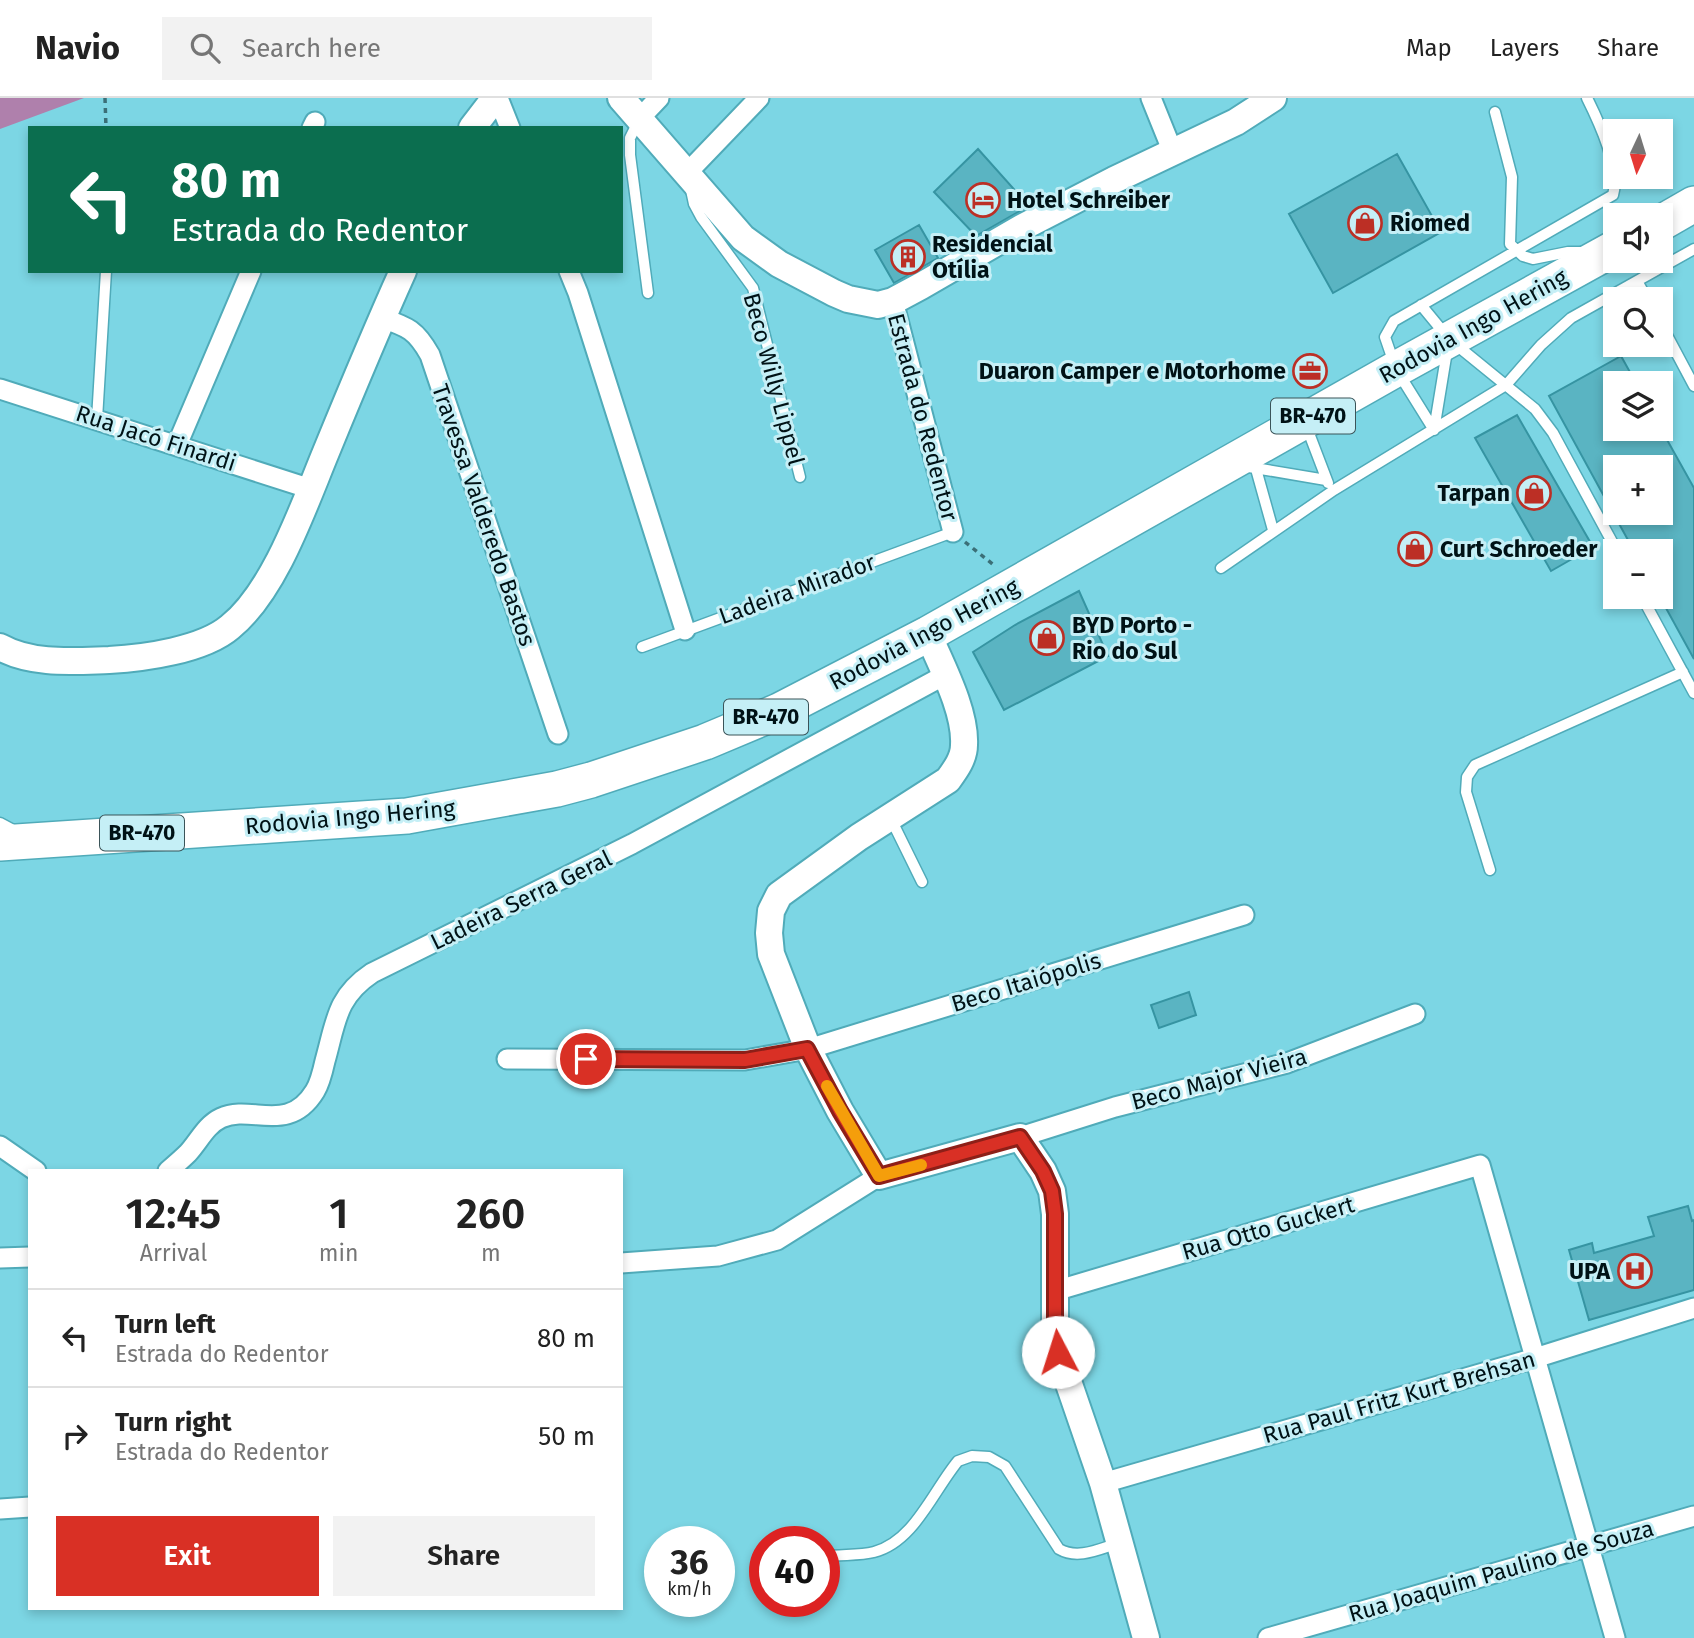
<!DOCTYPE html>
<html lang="en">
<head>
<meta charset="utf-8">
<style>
  body { margin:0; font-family:"Fira Sans",sans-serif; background:#f2f2f2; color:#222; height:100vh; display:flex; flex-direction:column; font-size:26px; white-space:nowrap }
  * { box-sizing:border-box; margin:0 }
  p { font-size:23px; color:#767676 }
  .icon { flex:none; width:38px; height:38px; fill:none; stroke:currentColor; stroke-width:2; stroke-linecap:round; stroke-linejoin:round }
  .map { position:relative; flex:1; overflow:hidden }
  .sheet { position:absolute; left:28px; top:1071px; width:595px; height:441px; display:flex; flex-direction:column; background:#fff; border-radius:0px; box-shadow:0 4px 10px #0003 }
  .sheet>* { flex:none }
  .hud { position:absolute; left:28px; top:28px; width:595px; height:147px; border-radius:0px; box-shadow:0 4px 10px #0003; background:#0b6e4f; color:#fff; overflow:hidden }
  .needle { width:46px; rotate:184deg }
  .buttons { position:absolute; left:1603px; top:21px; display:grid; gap:14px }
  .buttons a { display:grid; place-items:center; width:70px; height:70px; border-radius:0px; background:#fff; box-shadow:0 4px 10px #0003; font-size:35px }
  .speed { position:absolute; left:644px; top:1428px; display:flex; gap:14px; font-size:35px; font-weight:700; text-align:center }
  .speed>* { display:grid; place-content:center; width:91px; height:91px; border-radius:50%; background:#fff; box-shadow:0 4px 10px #0003; line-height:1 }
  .speed small { font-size:18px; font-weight:400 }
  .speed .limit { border:10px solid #d22; background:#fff; color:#111 }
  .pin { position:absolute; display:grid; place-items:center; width:60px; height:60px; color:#fff; margin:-30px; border:4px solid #fff; border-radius:50%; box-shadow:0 2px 7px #0007 }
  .me { position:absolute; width:77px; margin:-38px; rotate:355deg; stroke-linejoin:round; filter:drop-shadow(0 0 5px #0008) }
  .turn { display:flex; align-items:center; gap:24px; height:147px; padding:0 28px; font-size:32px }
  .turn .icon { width:91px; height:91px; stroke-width:2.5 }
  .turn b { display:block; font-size:49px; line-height:60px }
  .eta { display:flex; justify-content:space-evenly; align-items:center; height:119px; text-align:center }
  .eta b { font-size:42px; font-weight:600; line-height:49px }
  .action { display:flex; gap:14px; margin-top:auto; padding:14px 28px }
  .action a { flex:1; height:80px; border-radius:0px; background:#d93025; color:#fff; font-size:28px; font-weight:600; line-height:80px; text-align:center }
  .action a+a { background:#f2f2f2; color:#222 }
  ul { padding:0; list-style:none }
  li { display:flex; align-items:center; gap:21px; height:98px; padding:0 28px; border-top:2px solid #e0e0e0 }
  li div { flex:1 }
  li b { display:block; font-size:26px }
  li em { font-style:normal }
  header { display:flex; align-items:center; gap:42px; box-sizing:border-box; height:98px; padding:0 35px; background:#fff; border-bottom:2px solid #e0e0e0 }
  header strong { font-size:33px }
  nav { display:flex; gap:38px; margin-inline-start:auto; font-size:24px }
  .search { width:490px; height:63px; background:#f2f2f2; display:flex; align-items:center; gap:18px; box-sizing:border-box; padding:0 24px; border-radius:0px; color:#767676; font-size:26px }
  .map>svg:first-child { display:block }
  .water { fill:#af80ac }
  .building { fill:#5ab4c2; stroke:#3694a2; stroke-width:2; fill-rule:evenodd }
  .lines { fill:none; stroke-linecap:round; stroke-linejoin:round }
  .lane-casing { stroke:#50abb9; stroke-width:13 }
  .street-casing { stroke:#50abb9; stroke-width:23 }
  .secondary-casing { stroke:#50abb9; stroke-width:30 }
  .highway-casing { stroke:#50abb9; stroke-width:38 }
  .path { stroke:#3b6f77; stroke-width:3.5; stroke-dasharray:5 5; stroke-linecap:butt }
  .lane { stroke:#fff; stroke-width:10 }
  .street { stroke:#fff; stroke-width:19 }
  .secondary { stroke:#fff; stroke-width:26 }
  .highway { stroke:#fff; stroke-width:35 }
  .route-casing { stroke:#8d1f18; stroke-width:18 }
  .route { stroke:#d93025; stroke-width:12 }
  .slow { stroke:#f59e0b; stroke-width:12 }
  .labels { text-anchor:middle; stroke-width:6; stroke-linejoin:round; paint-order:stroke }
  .shield { fill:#c5eff6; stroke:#3b5459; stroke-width:2 }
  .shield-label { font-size:21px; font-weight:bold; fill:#001216 }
  .poi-label { font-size:23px; font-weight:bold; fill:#001216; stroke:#c5eff6; text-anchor:start }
  .street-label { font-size:23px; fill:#001216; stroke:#c5eff6 }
</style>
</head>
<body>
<header>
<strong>Navio</strong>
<div class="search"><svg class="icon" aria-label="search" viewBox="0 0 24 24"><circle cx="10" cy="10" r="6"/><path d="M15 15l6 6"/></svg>Search here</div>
<nav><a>Map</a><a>Layers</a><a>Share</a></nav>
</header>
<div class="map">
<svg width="1694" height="1540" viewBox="0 0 1694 1540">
  <rect width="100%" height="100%" fill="#7cd6e4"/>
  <!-- water -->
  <path class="water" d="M0,0H84L0,31Z"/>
  <!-- building -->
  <path class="building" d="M978,51L1029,108L976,138L934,94Z
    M1397,56L1441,134L1333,195L1289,116Z
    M919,127L938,160L894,185L875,152Z
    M1621,258L1636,285H1615V331H1661L1694,390V561L1661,501V453H1634L1549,298ZM1615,369H1661V415H1615Z
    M1517,317L1593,449L1551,473L1475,340Z
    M1079,493L1108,558L1004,612L973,554L1015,527Z
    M1189,894L1196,917L1159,930L1151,907Z
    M1688,1108L1692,1123L1694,1122V1192L1589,1222L1569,1152L1592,1145L1594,1155L1654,1138L1648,1119Z"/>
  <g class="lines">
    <!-- lane casing -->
    <g class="lane-casing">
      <path id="lane" d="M1495,14L1512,79L1510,146L1523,158L1533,161L1568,154H1585
        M638,24L630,40V57L648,195
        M691,92L694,106L701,119L753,190L800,379
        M1637,183L1647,201
        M1421,207L1449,241L1535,311L1553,335L1617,453
        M1661,226L1694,288
        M97,321L106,173
        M1307,330L1328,385
        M1434,332L1396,271L1385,239L1394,223L1613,97C1621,71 1599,24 1587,0
        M1434,332L1447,253
        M1243,368L1326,382
        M1256,371L1273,432
        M1221,470L1334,392L1506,287L1541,247L1571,220L1694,151
        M1642,499L1694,595
        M642,549L953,434
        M890,719L922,784
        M0,725L15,733
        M1490,772L1466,694L1467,679L1475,667L1683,574
        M824,1459C840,1456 858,1458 874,1454C914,1444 933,1393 958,1363L972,1358L989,1359L1005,1368L1059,1451C1078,1462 1099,1451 1119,1445
        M810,1503L813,1508"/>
    </g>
    <!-- street casing -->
    <g class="street-casing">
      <path id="street" d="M498,0L510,30
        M1151,0L1172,52
        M640,20L659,0
        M312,30L315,24
        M687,75L759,0
        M569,173L578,195L685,532
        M893,203L953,434
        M382,220C408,229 416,232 430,257L558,636
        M0,291L311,391
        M177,347L251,173
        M507,961L745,962L808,951L1244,817
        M1020,1039L1115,1009L1287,965L1415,916
        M0,1048L36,1073
        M168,1073C175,1067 182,1061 188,1055C199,1043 206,1027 221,1020C252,1006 288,1037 315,993C320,985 323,972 325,963C336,924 336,899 372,875L632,746L945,577
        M0,1160L30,1159
        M621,1165L718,1158L777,1142L879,1078
        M1055,1193L1480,1067L1615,1540
        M1103,1385L1535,1260L1694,1210
        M0,1411L30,1409
        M1268,1540L1694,1418"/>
    </g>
    <!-- secondary casing -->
    <g class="secondary-casing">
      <path id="secondary" d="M621,0L743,140L779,166L834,195L848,201L878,207L893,203L921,188L1023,129L1114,82L1236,24L1273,0
        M472,30L495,0
        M928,536C941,567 966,613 964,647C964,660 956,671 948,682L859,739L779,797L771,813L769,835L771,856L808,951L840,1013L879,1078L1020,1039L1043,1073L1052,1093L1055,1116V1230L1058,1254L1103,1385L1146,1540
        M0,549C32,567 74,563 109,562C145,560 203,552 230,529C275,493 304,407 326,354C351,293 376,233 403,173"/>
    </g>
    <!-- highway casing -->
    <g class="highway-casing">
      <path id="highway" d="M1661,125L1694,106
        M0,745L407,718L557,691L591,682L705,644L779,613L928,536L1396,271L1615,150"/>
    </g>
    <!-- path -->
    <path class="path" d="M105,0L106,30
      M965,444L995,468"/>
    <!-- lane -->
    <use href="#lane" class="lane"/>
    <!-- street -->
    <use href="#street" class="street"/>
    <!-- secondary -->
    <use href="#secondary" class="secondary"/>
    <!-- highway -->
    <use href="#highway" class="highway"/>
  </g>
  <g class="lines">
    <!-- route casing -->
    <g class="route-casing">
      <path id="route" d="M586,961L745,962L807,951L840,1013L879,1078L1020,1039L1043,1073L1052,1093L1055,1116V1230L1058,1254"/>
    </g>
    <!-- route -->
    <use href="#route" class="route"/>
    <!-- slow -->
    <path class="slow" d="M827,988L879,1078L921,1067"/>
  </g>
  <!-- icons -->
  <defs>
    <g id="hotel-ring" transform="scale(1.75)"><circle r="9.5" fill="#c5eff6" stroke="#bc2f25" stroke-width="1.5"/><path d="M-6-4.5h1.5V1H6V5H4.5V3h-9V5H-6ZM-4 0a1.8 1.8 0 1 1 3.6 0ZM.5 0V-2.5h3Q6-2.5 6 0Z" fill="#bc2f25"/></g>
    <g id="shop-ring" transform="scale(1.75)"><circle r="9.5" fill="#c5eff6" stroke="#bc2f25" stroke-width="1.5"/><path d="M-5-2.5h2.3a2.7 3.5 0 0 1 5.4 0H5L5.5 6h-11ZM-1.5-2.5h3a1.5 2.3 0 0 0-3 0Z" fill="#bc2f25"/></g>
    <g id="building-ring" transform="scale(1.75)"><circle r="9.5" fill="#c5eff6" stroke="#bc2f25" stroke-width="1.5"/><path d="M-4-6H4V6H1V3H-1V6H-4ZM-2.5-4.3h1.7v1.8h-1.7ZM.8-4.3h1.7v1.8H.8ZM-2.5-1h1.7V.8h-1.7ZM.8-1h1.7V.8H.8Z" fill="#bc2f25"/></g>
    <g id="office-ring" transform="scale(1.75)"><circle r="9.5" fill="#c5eff6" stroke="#bc2f25" stroke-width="1.5"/><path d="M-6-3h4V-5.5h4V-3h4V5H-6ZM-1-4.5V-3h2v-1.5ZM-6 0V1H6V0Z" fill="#bc2f25"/></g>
    <g id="hospital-ring" transform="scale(1.75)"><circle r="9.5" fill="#c5eff6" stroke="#bc2f25" stroke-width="1.5"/><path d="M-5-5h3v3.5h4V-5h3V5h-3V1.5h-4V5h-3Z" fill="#bc2f25"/></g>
  </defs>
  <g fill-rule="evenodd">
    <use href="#hotel-ring" x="983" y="102"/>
    <use href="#shop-ring" x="1365" y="125"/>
    <use href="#building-ring" x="908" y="159"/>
    <use href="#office-ring" x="1310" y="273"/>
    <use href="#shop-ring" x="1534" y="395"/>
    <use href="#shop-ring" x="1415" y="451"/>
    <use href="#shop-ring" x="1047" y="540"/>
    <use href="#hospital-ring" x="1635" y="1173"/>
  </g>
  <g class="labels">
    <!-- shield labels -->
    <g class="shield">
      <rect x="1271" y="300.5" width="84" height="35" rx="5"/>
      <rect x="724" y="601.5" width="84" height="35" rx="5"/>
      <rect x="100" y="717.5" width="84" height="35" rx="5"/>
    </g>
    <g class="shield-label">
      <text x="1313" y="325">BR-470</text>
      <text x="766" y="626">BR-470</text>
      <text x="142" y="742">BR-470</text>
    </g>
    <!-- poi labels -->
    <g class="poi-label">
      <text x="1007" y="110">Hotel Schreiber</text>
      <text x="1390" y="133">Riomed</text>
      <text x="932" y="154">Residencial<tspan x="932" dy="26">Otília</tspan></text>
      <text x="1286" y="281" text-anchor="end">Duaron Camper e Motorhome</text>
      <text x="1510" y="403" text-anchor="end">Tarpan</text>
      <text x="1440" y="459">Curt Schroeder</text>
      <text x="1072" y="535">BYD Porto -<tspan x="1072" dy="26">Rio do Sul</tspan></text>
      <text x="1610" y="1181" text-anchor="end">UPA</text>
    </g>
    <!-- street labels -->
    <g class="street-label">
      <text transform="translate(1473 228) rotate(-29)" y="8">Rodovia Ingo Hering</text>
      <text transform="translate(774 281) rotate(75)" y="8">Beco Willy Lippel</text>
      <text transform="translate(923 319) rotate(75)" y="8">Estrada do Redentor</text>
      <text transform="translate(156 340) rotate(18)" y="8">Rua Jacó Finardi</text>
      <text transform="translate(484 417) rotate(71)" y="8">Travessa Valderedo Bastos</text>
      <text transform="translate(797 491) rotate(-20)" y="8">Ladeira Mirador</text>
      <text transform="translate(924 536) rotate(-28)" y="8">Rodovia Ingo Hering</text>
      <text transform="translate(350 719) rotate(-5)" y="8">Rodovia Ingo Hering</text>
      <text transform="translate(521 802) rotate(-26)" y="8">Ladeira Serra Geral</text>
      <text transform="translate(1026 884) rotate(-17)" y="8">Beco Itaiópolis</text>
      <text transform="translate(1219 981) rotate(-15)" y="8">Beco Major Vieira</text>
      <text transform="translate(1268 1130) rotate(-16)" y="8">Rua Otto Guckert</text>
      <text transform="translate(1399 1299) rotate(-16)" y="8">Rua Paul Fritz Kurt Brehsan</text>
      <text transform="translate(1501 1473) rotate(-16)" y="8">Rua Joaquim Paulino de Souza</text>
    </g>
  </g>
</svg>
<div class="buttons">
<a><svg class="needle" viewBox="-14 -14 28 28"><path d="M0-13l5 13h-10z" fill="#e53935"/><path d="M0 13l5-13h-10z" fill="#767676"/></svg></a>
<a><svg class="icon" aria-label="sound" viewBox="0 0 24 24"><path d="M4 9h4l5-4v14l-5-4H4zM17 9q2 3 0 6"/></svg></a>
<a><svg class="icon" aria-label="search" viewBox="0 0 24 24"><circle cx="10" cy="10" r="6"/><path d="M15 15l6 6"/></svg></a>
<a><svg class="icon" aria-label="layers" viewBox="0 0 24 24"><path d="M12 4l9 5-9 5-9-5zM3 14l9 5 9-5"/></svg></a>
<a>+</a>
<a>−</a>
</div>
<div class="speed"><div>36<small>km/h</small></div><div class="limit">40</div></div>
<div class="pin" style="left:586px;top:961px;background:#d93025"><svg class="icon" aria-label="arrive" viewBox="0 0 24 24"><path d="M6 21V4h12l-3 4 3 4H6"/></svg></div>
<svg class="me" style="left:1058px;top:1254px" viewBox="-20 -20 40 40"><circle r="19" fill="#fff"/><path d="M0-13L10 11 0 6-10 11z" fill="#d93025"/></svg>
<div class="hud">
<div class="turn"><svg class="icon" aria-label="left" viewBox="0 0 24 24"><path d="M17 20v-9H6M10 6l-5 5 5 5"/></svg><div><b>80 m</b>Estrada do Redentor</div></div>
</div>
<section class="sheet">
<div class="eta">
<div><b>12:45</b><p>Arrival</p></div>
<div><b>1</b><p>min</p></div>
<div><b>260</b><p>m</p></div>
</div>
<ul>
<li><svg class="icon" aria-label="left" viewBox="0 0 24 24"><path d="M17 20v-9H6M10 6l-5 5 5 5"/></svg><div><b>Turn left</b><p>Estrada do Redentor</p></div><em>80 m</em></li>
<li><svg class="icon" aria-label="right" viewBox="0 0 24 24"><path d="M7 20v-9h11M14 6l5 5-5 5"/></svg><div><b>Turn right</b><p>Estrada do Redentor</p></div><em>50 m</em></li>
</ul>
<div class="action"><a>Exit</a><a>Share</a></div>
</section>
</div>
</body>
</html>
